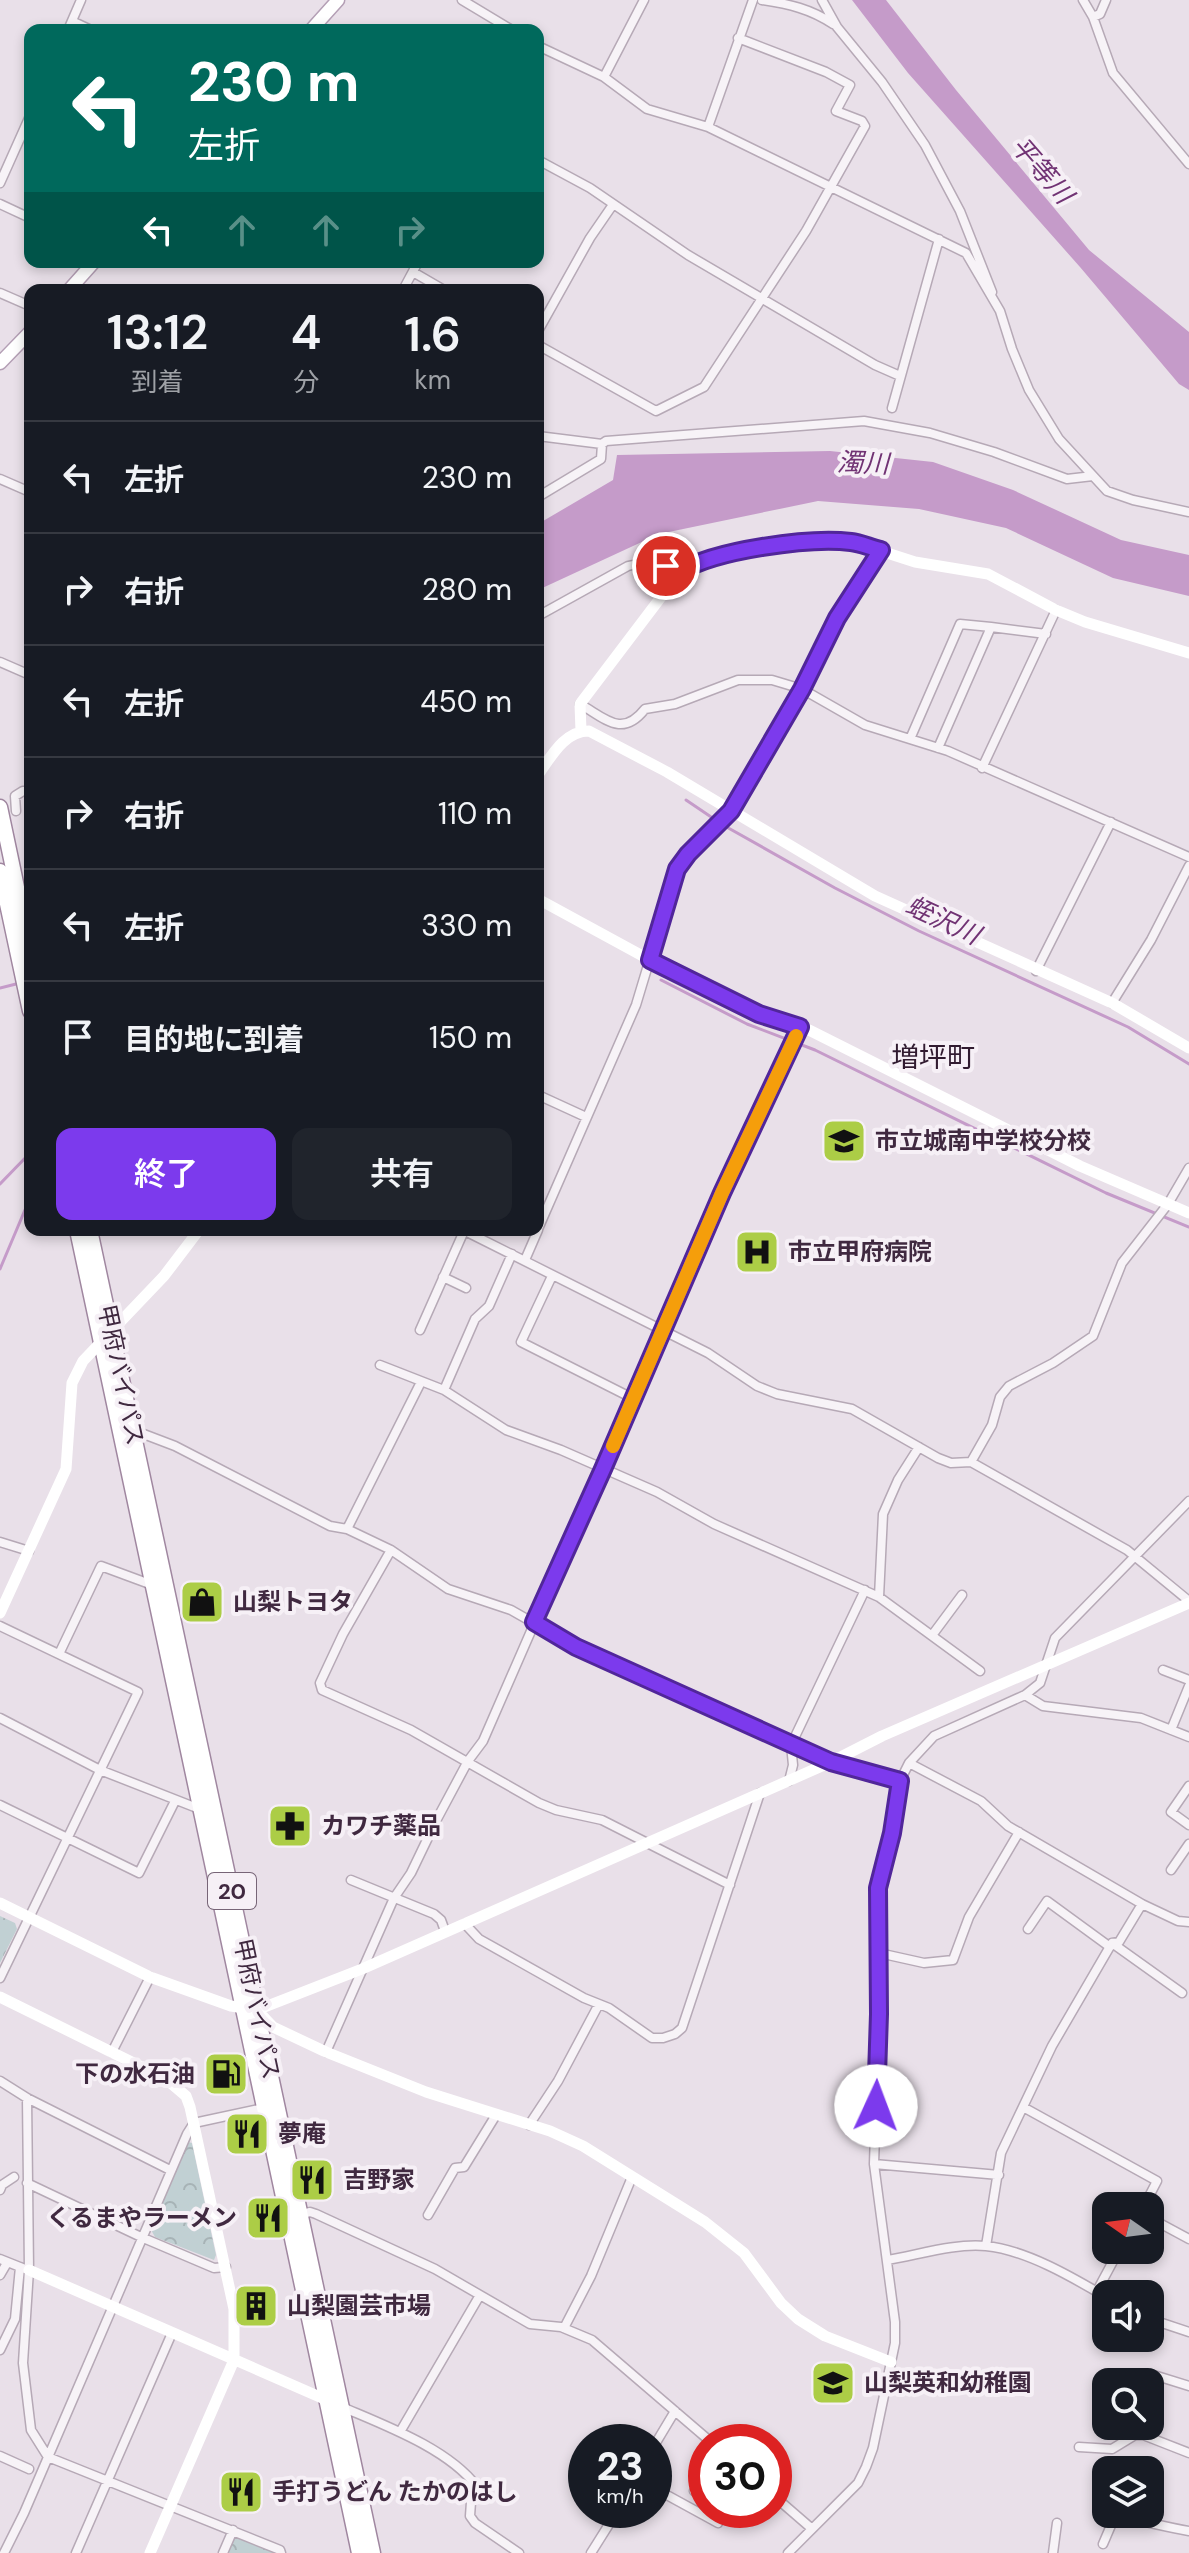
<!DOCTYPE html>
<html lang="ja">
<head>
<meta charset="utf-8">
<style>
  body { margin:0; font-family:"DM Sans","Noto Sans JP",sans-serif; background:#20242c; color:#f1f3f6; height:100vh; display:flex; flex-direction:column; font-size:30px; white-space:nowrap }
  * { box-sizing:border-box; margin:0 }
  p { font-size:26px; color:#9ea1a6 }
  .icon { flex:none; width:44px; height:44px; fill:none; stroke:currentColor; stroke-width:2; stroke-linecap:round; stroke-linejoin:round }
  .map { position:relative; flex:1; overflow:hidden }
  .details { position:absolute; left:24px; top:284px; width:520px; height:952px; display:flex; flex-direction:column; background:#171b24; border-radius:16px; box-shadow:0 4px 12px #0003 }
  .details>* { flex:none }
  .guide { position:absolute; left:24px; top:24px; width:520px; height:244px; border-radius:16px; box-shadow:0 4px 12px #0003; background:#00695c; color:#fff; overflow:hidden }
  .needle { width:52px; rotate:284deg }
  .fabs { position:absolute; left:1092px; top:2192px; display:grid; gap:16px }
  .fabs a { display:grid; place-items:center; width:72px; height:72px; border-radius:16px; background:#171b24; box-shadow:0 4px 12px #0003; font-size:40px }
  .speed { position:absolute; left:568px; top:2424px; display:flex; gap:16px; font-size:40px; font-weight:700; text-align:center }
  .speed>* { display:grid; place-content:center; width:104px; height:104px; border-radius:50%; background:#171b24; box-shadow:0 4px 12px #0003; line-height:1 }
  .speed small { font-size:20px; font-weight:400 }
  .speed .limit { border:12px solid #d22; background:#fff; color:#111 }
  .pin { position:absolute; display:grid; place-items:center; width:68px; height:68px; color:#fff; margin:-34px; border:4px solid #fff; border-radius:50%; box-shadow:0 2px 8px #0007 }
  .me { position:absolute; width:88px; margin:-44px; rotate:2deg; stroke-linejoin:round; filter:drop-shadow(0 0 6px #0008) }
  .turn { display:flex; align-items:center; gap:28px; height:168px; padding:0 32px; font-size:36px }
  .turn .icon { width:104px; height:104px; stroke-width:2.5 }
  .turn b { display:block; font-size:56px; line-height:68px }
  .lanes { display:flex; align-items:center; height:76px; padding:0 32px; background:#0003; justify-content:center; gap:40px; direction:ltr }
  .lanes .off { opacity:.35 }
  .eta { display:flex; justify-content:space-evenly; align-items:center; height:136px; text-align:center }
  .eta b { font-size:48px; font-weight:600; line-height:56px }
  .button { display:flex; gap:16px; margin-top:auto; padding:16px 32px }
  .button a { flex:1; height:92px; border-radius:16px; background:#7c3aed; color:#fff; font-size:32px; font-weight:600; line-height:92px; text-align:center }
  .button a+a { background:#20242c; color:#f1f3f6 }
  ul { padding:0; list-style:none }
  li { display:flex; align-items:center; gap:24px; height:112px; padding:0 32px; border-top:2px solid #363941 }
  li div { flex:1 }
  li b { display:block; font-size:30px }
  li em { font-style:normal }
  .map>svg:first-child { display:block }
  .park { fill:url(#park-crowns) }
  .water { fill:#c59bc9 }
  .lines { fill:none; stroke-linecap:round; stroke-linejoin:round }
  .stream { stroke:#c59bc9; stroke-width:3 }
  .street-casing { stroke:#b6a9b6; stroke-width:11 }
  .primary-casing { stroke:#b49fb5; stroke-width:15 }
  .highway-casing { stroke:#a087a0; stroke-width:17 }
  .street { stroke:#f7f3f7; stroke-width:8 }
  .secondary { stroke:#fff; stroke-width:11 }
  .primary { stroke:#fff; stroke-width:12 }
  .highway { stroke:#fff; stroke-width:14 }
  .route-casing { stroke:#51269a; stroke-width:20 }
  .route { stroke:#7c3aed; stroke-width:14 }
  .slow { stroke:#f59e0b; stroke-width:14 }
  .labels { text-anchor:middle; stroke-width:8; stroke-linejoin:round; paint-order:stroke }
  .shield { fill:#f6f0f6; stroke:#776577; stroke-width:2 }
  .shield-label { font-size:22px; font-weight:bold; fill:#402940 }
  .poi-label { font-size:24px; font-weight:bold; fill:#402940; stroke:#f6f0f6; text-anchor:start }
  .street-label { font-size:24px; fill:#402940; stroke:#f6f0f6 }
  .water-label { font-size:26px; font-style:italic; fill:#713374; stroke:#f6f0f6 }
  .quarter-label { font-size:28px; fill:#311b30; stroke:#f6f0f6 }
</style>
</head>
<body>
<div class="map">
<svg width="1189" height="2553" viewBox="0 0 1189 2553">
  <defs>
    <pattern id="park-crowns" width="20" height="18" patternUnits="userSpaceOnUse" patternTransform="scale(2)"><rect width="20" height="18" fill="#c1d0d3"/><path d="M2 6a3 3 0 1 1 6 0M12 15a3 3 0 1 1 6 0" fill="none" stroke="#a7b3b6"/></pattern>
  </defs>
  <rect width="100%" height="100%" fill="#e9e0e9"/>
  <!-- park -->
  <path class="park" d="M0,1916L15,1923L17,1929L0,1963Z
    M188,2142L192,2143L216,2255L214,2260L155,2237L150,2228Z
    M238,2537L277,2553H227L233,2539Z"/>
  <!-- water -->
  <path class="water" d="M852,0H886L956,90L1089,250L1189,332V390L1179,384L1080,267L908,73Z
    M830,451L933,462L1013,490L1121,540L1189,555V596L1113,578L1006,528L919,509L818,501L659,534L538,590V524L613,480L617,455Z"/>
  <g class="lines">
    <!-- stream -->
    <path class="stream" d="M686,800L723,825L835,888L919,931L1128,1027L1189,1064
      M661,980L747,1024L815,1050L1106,1193L1189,1227
      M0,988L20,983
      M0,1184L30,1153
      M0,1269L30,1198"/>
    <!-- street casing -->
    <g class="street-casing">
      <path id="street" d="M462,0L512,30
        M762,0C789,4 811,9 833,24
        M822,0L837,27L882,82L925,145L960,211L992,292
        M1083,0L1093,17L1113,73L1189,164
        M1093,17L1100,14L1106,0
        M72,21L91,30
        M68,30L81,0
        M538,46L604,77L647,109L708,127L966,253L1000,311L1012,349L1029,390L1059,439L1107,491L1133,500L1189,512
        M604,77L644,0
        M708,127L753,0
        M538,160L590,188L688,255L875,365L900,376
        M0,183L30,116
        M0,204L30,218
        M413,272L444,290
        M403,290L418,262
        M0,293L30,306
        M538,331L590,238L612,206
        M538,345L656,411L704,387L806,231L865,126L862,121L836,111L850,85L826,72L738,38
        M892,408L939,239
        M538,436L602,444
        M0,479L30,492
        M538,497L601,459L602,444L606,441L864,421L930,433L994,452L1067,479L1093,476
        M538,616L628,566C647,561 662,564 680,572
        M0,662L30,675
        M580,704C606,719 622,738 645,709L675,704L738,680H772L802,689L865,725L948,751L1189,857
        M910,739L960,624L991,627
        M938,748L991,627L1046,634
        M982,768L1056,610
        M16,811L15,796L23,791L30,792
        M1036,971L1111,822
        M1112,1003L1151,940L1189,866
        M538,1095L586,1117
        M538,1229L636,1005L677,869L688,854L731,811L802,689L837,618L881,550
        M463,1230L708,1353L757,1386L777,1394L852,1409L938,1458L951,1463L971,1462L992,1425L1000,1397L1009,1386L1053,1363L1093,1336L1122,1263L1168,1204L1189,1168
        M525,1260L538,1230
        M552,1276L521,1342L634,1399
        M443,1277L466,1288
        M420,1330L464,1231
        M380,1365L444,1390L506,1430L561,1450L657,1492L714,1524L879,1597L980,1671
        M444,1390L475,1319L489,1306L512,1254
        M133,1430L175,1446L330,1526L347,1529L391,1550L448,1589L511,1610L576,1647L791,1745L831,1762L900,1781
        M971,1462L1127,1550L1189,1601
        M347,1529L421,1382
        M0,1542L29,1551
        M391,1550L343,1634L320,1683L322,1690L411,1730L539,1803L556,1810L602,1820L730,1885
        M879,1597L883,1514L898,1480L919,1447
        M0,1626L138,1692L0,1978
        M933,1634L962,1595
        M59,1654L101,1566L147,1583L152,1582
        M1163,1670L1189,1680
        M1025,1695L1043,1706L1141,1718L1189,1737
        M0,1718L100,1770L202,1810
        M1171,1730L1189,1686
        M909,1763L981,1801L1008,1826L1142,1904L1178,1921L1189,1922
        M789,1781L793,1765L791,1745L865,1590
        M1189,1786L1171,1812L1189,1825
        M0,1805L139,1873L175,1801
        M1171,1870L1189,1844
        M351,1880L434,1914L441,1920L445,1931
        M465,1924L479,1939L584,1998L609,2008L652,2038H663L675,2034L682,2028L760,1793
        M1028,1929L1047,1901L1110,1947
        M1112,1943L1182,1993
        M879,1953L924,1963L953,1960L969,1917L1019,1832
        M112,2052L150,1977
        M326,2052L394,1898L411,1873L437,1819L468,1761L483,1741L722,1193L800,1027
        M0,2081L27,2098L170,2170
        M27,2098L29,2270L23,2363L31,2430L48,2457L280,2550L281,2553
        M1023,2107L1157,2181L1144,2206
        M529,2125L558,2081L599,2004
        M874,2164L999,2175
        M27,2183L141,2237L214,2268L226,2267
        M0,2190L2,2185L14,2177
        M302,2214L310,2212L316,2214L435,2269L530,2324L561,2327L592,2340L711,2442
        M428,2215L455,2168L464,2167L496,2115
        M1150,2218L1189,2239
        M986,2246L1001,2153L1052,2046L1112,1943L1119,1942L1142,1904
        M0,2259L25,2269
        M887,2260C918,2255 954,2243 986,2246C1026,2250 1072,2277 1106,2297
        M0,2275L7,2263
        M1097,2291L1119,2250
        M1150,2319L1189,2332
        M564,2328L591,2276L632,2177
        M0,2350L15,2319L20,2267
        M1150,2395L1157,2376L1189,2386
        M342,2407C384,2425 449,2449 477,2487L471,2502L470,2516L475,2523L519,2553
        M400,2432L480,2295
        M654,2446L675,2411
        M1079,2447L1112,2449L1135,2435H1143L1189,2453
        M0,2456L29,2469
        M654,2488L718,2523
        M694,2491L706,2473
        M774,2496L811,2528
        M1103,2544L1115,2516C1141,2520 1165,2527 1189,2531
        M4,2553L24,2513L187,2134L194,2123L264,2108
        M76,2553L172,2333
        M223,2553L233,2530
        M591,2553L618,2510
        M788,2553L858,2483L866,2467L873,2448L895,2343V2322L874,2164L879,2014L878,1888L892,1833L900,1781L909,1763L934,1736L1025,1695L1040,1683L1055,1638L1189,1501
        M1053,2553L1057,2523"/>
    </g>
    <!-- primary casing -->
    <g class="primary-casing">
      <path id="primary" d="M311,30L338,0
        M69,290L94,262
        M0,363L30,332"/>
    </g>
    <!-- highway casing -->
    <g class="highway-casing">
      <path id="highway" d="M0,807L30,949
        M0,871L30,1011
        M77,1230L359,2553
        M90,1230L373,2553"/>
    </g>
    <!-- street -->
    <use href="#street" class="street"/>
    <!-- secondary -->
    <path class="secondary" d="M581,731L580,704L680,572L699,561L746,550L832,541L853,542L915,562L988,574L1056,610L1085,622L1189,653
      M538,775C551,757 564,731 589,731L667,772L875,896L1112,1003L1189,1048
      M538,899L650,960L759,1014L809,1030L1080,1166L1189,1213
      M0,1613L66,1469L72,1383L83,1361L164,1276L199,1230
      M0,1903L150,1977L231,2006L257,2010L362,1969L831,1762L882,1736L1189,1603
      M0,1997L166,2079L186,2096L190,2107L234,2309V2360L150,2553
      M257,2010L273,2027L326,2052L426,2092L550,2131L583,2146L705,2222L744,2253L781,2303L798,2319L825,2336L891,2362
      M29,2270L329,2401"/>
    <!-- primary -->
    <use href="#primary" class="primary"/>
    <!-- highway -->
    <use href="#highway" class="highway"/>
  </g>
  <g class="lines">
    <!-- route casing -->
    <g class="route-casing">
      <path id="route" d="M666,566L680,572C714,550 810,537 851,542C861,543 871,548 881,550L837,618L802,689L731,811L688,854L677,869L650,960L759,1014L800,1027L722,1193L603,1469L534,1622L576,1647L831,1762L900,1781L892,1833L878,1888L879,2014L876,2106"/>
    </g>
    <!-- route -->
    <use href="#route" class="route"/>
    <!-- slow -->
    <path class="slow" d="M613,1446L722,1193L796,1036"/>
  </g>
  <!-- icons -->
  <defs>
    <g id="school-square" transform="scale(2.3)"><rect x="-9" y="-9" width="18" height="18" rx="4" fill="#accd46" stroke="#f6f0f6"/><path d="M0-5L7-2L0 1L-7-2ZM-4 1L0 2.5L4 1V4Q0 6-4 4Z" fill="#111"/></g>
    <g id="hospital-square" transform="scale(2.3)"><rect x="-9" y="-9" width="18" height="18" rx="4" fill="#accd46" stroke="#f6f0f6"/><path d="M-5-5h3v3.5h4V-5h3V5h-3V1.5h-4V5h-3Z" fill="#111"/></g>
    <g id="shop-square" transform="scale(2.3)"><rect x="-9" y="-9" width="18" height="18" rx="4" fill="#accd46" stroke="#f6f0f6"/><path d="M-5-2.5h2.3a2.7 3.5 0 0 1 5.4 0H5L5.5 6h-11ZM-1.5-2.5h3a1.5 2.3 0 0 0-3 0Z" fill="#111"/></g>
    <g id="pharmacy-square" transform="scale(2.3)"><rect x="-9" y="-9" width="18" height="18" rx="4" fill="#accd46" stroke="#f6f0f6"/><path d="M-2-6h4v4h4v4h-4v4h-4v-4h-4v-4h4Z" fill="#111"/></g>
    <g id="fuel-square" transform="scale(2.3)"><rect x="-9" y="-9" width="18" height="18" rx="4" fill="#accd46" stroke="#f6f0f6"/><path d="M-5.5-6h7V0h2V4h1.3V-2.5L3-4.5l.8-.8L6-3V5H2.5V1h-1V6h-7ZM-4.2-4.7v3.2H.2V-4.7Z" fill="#111"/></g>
    <g id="restaurant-square" transform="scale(2.3)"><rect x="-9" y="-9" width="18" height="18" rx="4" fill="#accd46" stroke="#f6f0f6"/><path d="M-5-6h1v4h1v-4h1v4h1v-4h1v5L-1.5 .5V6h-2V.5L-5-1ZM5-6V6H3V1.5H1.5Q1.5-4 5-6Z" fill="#111"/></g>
    <g id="building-square" transform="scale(2.3)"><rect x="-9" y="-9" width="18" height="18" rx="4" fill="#accd46" stroke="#f6f0f6"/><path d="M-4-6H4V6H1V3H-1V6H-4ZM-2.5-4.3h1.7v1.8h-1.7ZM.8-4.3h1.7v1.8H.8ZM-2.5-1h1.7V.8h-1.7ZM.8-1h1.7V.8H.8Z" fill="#111"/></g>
  </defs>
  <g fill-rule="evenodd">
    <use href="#school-square" x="844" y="1141"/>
    <use href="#hospital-square" x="757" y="1252"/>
    <use href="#shop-square" x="202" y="1602"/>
    <use href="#pharmacy-square" x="290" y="1826"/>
    <use href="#fuel-square" x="226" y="2074"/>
    <use href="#restaurant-square" x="247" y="2134"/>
    <use href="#restaurant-square" x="312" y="2180"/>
    <use href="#restaurant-square" x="268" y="2218"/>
    <use href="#building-square" x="256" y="2306"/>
    <use href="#school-square" x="833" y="2383"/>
    <use href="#restaurant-square" x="241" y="2492"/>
  </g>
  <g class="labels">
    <!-- shield labels -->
    <rect class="shield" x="208" y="1873" width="48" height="36" rx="6"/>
    <g class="shield-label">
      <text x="232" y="1899">20</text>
    </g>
    <!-- poi labels -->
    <g class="poi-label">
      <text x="875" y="1149">市立城南中学校分校</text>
      <text x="788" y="1260">市立甲府病院</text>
      <text x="233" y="1610">山梨トヨタ</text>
      <text x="321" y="1834">カワチ薬品</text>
      <text x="195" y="2082" text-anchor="end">下の水石油</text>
      <text x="278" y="2142">夢庵</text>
      <text x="343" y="2188">吉野家</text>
      <text x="237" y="2226" text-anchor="end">くるまやラーメン</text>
      <text x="287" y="2314">山梨園芸市場</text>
      <text x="864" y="2391">山梨英和幼稚園</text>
      <text x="272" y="2500">手打うどん たかのはし</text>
    </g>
    <!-- street labels -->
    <g class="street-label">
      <text transform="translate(121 1375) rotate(78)" y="8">甲府バイパス</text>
      <text transform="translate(257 2009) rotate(78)" y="8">甲府バイパス</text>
    </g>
    <!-- water labels -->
    <g class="water-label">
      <text transform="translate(1042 170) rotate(49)" y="9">平等川</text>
      <text transform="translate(863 463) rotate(2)" y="9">濁川</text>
      <text transform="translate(943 920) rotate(25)" y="9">蛭沢川</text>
    </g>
    <!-- quarter labels -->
    <g class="quarter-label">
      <text x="933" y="1067">増坪町</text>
    </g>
  </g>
</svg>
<div class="fabs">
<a><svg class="needle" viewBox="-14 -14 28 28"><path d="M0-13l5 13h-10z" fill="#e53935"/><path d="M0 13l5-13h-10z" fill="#9ea1a6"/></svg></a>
<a><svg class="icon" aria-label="sound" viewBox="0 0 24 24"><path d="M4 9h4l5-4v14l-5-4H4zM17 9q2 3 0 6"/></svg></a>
<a><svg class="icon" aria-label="search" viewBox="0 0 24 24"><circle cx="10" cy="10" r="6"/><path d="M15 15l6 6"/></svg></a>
<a><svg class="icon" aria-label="layers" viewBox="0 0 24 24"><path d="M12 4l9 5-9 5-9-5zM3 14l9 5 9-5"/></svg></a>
</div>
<div class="speed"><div>23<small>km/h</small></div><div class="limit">30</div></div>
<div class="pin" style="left:666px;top:566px;background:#d93025"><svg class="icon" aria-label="arrive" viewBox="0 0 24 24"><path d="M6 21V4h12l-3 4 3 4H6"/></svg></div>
<svg class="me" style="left:876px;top:2106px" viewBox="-20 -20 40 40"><circle r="19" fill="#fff"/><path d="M0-13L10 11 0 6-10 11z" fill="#7c3aed"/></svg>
<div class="guide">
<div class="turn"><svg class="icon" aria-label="left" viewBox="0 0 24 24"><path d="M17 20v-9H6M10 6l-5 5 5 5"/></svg><div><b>230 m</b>左折</div></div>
<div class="lanes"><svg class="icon" aria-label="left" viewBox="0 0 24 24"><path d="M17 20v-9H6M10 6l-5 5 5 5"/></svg><svg class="icon off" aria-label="ahead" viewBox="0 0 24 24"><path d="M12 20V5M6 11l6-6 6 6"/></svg><svg class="icon off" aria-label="ahead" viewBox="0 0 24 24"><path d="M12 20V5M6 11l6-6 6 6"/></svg><svg class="icon off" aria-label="right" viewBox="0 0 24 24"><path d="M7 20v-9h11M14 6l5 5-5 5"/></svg></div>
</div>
<section class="details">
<div class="eta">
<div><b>13:12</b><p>到着</p></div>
<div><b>4</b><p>分</p></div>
<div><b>1.6</b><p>km</p></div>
</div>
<ul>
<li><svg class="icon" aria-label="left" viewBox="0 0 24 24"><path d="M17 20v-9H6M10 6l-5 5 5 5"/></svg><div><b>左折</b></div><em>230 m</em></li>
<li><svg class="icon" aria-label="right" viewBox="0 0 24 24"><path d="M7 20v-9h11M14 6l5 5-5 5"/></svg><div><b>右折</b></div><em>280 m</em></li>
<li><svg class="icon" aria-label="left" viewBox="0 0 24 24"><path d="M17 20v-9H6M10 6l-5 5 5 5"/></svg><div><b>左折</b></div><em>450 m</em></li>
<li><svg class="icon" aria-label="right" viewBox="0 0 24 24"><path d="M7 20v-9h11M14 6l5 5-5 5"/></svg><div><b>右折</b></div><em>110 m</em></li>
<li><svg class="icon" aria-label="left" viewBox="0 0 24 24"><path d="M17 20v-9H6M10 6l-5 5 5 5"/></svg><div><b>左折</b></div><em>330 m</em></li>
<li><svg class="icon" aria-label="arrive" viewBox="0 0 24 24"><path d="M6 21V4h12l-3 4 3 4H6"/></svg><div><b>目的地に到着</b></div><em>150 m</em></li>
</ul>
<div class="button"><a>終了</a><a>共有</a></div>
</section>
</div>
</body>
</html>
